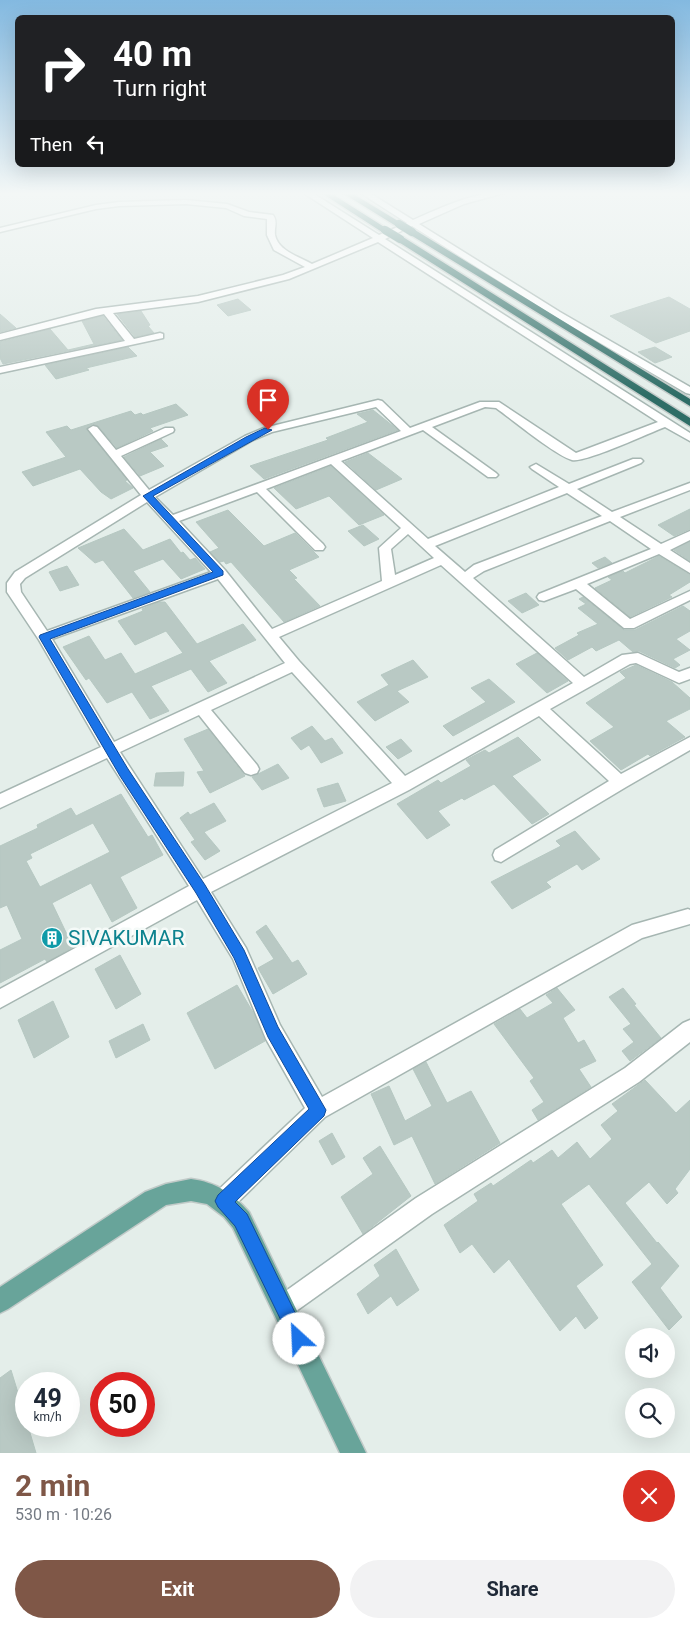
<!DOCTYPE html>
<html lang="en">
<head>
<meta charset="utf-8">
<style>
  body { margin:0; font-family:Roboto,sans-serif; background:#f2f2f3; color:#1f2937; height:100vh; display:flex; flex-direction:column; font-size:19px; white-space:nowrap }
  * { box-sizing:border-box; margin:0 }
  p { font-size:16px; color:#747a83 }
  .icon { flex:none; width:28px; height:28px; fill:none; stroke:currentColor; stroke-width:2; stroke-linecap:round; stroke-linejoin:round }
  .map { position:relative; height:1453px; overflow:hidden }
  .drawer { display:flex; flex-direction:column; background:#fff; flex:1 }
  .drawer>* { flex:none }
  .banner { position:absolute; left:15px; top:15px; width:660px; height:152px; border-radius:8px; box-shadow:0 5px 20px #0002; background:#202124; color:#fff; overflow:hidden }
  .buttons { position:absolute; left:625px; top:1328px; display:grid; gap:10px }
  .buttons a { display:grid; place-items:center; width:50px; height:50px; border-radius:50%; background:#fff; box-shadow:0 5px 20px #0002; font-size:25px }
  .speed { position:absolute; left:15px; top:1372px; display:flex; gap:10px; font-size:25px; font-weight:700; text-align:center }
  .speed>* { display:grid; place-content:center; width:65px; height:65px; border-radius:50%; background:#fff; box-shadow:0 5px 20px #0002; line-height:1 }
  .speed small { font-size:12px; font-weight:400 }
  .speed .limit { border:8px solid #d22; background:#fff; color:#111 }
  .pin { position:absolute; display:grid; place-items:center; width:42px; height:42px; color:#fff; margin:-51px -21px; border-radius:50% 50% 50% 0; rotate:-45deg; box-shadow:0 0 5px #0007 }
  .pin .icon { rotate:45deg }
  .me { position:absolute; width:55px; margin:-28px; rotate:335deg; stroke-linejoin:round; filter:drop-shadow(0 0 4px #0008) }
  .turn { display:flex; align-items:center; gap:18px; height:105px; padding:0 15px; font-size:22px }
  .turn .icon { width:65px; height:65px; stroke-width:2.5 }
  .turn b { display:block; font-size:35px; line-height:42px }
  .then { display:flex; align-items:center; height:48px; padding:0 15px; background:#0003; gap:10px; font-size:19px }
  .round { display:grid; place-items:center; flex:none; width:52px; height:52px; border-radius:26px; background:#f2f2f3 }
  .headline { display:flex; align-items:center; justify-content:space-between; height:85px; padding:0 15px }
  h1 { font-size:30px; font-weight:700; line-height:38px; color:#7f5747 }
  .button { display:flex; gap:10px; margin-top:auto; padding:10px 15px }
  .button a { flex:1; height:58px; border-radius:30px; background:#7f5747; color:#fff; font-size:20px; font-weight:700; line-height:58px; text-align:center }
  .button a+a { background:#f2f2f3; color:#1f2937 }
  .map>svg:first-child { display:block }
  .building { fill:#b9c9c4; stroke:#b6c8c2; fill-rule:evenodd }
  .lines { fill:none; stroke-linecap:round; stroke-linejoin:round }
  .minor-casing { stroke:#a6b6b2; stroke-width:3 }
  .major-casing { stroke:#c1cac8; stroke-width:3 }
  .highway-casing { stroke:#c1cac8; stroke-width:3 }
  .minor { fill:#fff; fill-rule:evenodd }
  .major { fill:#68a49a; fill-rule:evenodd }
  .highway { fill:#2e6d66; fill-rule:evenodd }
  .highway-bridge-casing { stroke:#c1cac8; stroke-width:9; stroke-linecap:butt }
  .highway-bridge { stroke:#2e6d66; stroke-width:8 }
  .route { fill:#1a73e8; stroke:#114b97 }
  .labels { text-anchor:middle; stroke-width:5; stroke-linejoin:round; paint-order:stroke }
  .near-culture-label { font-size:21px; fill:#0d838f; stroke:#f5faf8; text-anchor:start }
</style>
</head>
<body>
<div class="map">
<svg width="690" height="1453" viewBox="0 0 690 1453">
  <rect width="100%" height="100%" fill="#e4eeea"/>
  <!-- building -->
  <path class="building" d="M669,297L690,309V331L656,343L610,316Z
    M238,299L251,310L228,316L217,305Z
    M141,311L150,325L148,326L154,333L135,337L117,314Z
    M0,314L16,328L0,332Z
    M103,316L122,340L3,364L0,358V342L50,329L68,350L94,344L82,321Z
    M128,347L137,356L86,368L89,370L56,379L45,365Z
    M655,347L672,357L655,363L638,352Z
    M176,404L188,415L150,428L153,431L117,448L98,426L92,424L86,429L127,480L125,481L133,488L111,499L101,492L80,469L33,486L22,472L66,457L46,432L67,426L71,430L131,411L135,415L141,413L143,415Z
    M373,410L398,430L264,479L250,466L328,440L326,438L368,422L357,414Z
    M161,439L168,446L150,452L164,466L140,476L124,457Z
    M368,453L402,479L376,490L345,462Z
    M331,466L384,515L359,525L329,496L296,509L274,488Z
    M690,509V529L674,536L658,525Z
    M228,510L264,546L295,533L319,557L289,570L297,578L294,579L320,606L284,622L231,562L226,564L224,561L220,562L210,552L219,548L196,522Z
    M363,525L379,539L364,546L348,531Z
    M124,529L143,550L170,539L181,553L183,552L190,560L195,558L205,569L181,579L163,559L133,571L150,592L133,598L103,560L95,563L78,548Z
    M690,542V561L674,550Z
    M659,556L690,575V582L669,595L672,597L630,617L595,588L612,580L608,577L623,571L625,573Z
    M605,557L612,563L598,568L592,563Z
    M67,566L79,585L60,591L49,572Z
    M526,593L539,605L522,613L508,601Z
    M583,597L624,630H635L683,606L690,611V631L676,639L690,650L673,659L680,665L675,668L639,651L633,652L619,640L596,651L592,647L568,660L555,648L579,635L577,633L598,624L578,608L586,604L579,599Z
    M159,602H165L197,644L243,624L256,640L209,661L227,683L208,692L191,669L151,686L169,711L150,719L132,692L107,703L89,678L86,680L63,647L89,636L105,660L121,653L135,674L183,653L166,631L135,645L118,621L143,611L142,609Z
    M537,653L568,681L547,693L516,664Z
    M413,660L428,677L397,691L409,702L375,721L357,702L389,685L381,675Z
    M636,665L672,682L690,698V709L666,721L685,737L650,756L648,754L621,770L590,741L614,727L586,703L626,678L620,672Z
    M489,679L515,702L453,736L443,726L486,702L471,688Z
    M312,726L325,741L332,738L343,753L321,763L309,745L301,750L291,738Z
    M208,729L245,776L210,793L197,772L204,771L184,739Z
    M518,737L541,760L512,776L549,814L532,824L494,784L464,800L462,798L438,811L450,825L427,839L397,804L438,780L441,783L471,766L466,760L485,750L489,753Z
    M401,739L412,751L398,759L386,747Z
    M278,764L289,778L262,790L252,777Z
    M184,772L183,786H154L156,773Z
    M338,783L346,801L324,807L317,789Z
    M121,794L148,837L152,835L163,855L120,877L137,908L112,922L91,883L52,903L73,947L47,962L45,959L0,983V950L22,939L7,905L0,908V846L38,828L37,825L71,808L76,816ZM93,823L110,852L40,887L26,861L32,858L30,854Z
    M214,803L226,821L204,832L220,851L205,860L191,842L195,840L180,818L188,812L190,815Z
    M575,831L600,859L582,870L577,864L546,882L551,887L512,909L491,882L561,846L556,841Z
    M266,925L292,963L298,960L307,974L273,994L258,968L274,959L256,932Z
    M120,955L141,994L116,1009L95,969Z
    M237,985L254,1014L265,1041L215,1069L187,1013Z
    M557,988L575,1010L563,1018L578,1043L584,1040L596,1061L579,1069L591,1087L538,1120L532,1110L544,1102L530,1081L534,1078L494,1024L520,1009L527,1018L553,1003L546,995Z
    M623,988L636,1004L634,1005L661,1038L630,1061L622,1051L634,1042L623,1029L631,1024L609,997Z
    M53,1001L69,1037L34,1058L18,1020Z
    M143,1024L150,1040L116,1058L109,1041Z
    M426,1062L447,1103L471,1091L500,1143L435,1184L412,1136L394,1145L371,1094L389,1086L405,1121L432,1106L413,1069Z
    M645,1080L676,1113L690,1100V1169L675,1189L678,1193L667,1204L649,1182L625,1203L657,1243L658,1242L679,1266L660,1288L682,1317L669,1330L632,1282L652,1264L589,1184L561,1204L603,1265L576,1286L598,1318L585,1329L576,1316L560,1331L509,1259L494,1273L472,1244L460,1253L444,1225L478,1201L474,1194L491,1183L493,1186L531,1160L533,1163L552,1150L558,1158L577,1142L590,1159L612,1139L601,1125L618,1111L612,1104Z
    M332,1133L345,1157L332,1165L319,1141Z
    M380,1146L411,1196L363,1234L341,1197L373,1174L363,1158Z
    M396,1249L419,1290L397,1306L391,1296L368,1314L357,1294L380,1276L374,1265Z
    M11,1370L26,1419V1426H28L36,1453H0V1378Z"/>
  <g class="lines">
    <!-- minor casing -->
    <g class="minor-casing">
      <path id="minor" d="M302,192H311L379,235L407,223L359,192H368L413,220C443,207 473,192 507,192L464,204L419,224L560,312L690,387V394L686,393L554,316L412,226L385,239L690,433V441L665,427C649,433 585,463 572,460C555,455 513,420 496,408L485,407L432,427L496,473L498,475L496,477H488L423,430L341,461L428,539L559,487L532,469L530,467L536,464L569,484L633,459H641L643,461L641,463L577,489L612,512L690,483V490L620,517L661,544L690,531V540L670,550L690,563V573L659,554L587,584L630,619L690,591V600L634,628H624L576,589L544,601L539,600L537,597L539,594L651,549L610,521L484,571L473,578L584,677L622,655L638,653L679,672L690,668V679L679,683L636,663L630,664L550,709L621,774L690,737V750L626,787L501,862L495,860L493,855L495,850L609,781L539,716L409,790L211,892L246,948L280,1025L322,1097L632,925L688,909L690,910V924L642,938L325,1117L231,1209L223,1212L215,1209L212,1201L215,1193L305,1108L266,1039L233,959L197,900L0,1008V989L189,886L107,758L0,808V794L101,747L39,640L7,592V583L15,572L141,495L88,429L93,426L97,427L116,450L165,428H173L174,430L173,432L121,456L149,490L245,436L264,428L378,400L382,401L410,428L480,402H499L576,453L658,422L378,242L289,279L198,302L113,313L134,339L160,333L163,334V338L0,373V367L125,341L104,314L0,340V334L96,309L198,296L283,275L305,267L274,250L267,235V219L244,216L226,208L186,204L119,206L96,209L0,232V228L96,205L119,202L186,200L227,204L249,212L273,215C278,222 274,227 275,235C278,251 300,257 312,264L373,238ZM376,407L401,431L173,515L155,497L253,440L272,432ZM331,464L401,528L379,548L382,581L272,629L225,570L179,521L257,492L315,550H323L325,547L323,544L266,489ZM567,493L602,516L474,565L465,572L435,546ZM147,502L211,572L47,631L21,592L20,584L25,578ZM408,534L434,558L395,575L391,549ZM441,565L573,683L405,776L299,661L279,637ZM218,579L285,663L114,742L52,639ZM292,672L392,783L203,879L120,752L199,715L245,773L251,775L257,773L259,769L257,765L211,710Z
        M690,1020V1042L639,1082L432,1214L292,1314L284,1318L276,1314L272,1306L276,1298L416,1198L625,1068L683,1023Z"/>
    </g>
    <!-- major casing -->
    <g class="major-casing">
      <path id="major" d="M191,1179C216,1182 233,1194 249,1212L366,1453H340L233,1228L224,1217L207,1204L191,1201L166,1205L8,1309L0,1313V1287L145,1192L166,1184Z"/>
    </g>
    <!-- highway casing -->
    <g class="highway-casing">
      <path id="highway" d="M320,192H329L389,230L382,232Z
        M341,192H350L403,224L396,226Z
        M409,230H415L690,399V406L409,234Z
        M397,237H403L690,418V426L397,241Z"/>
    </g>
    <!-- minor -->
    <use href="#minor" class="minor"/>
    <!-- major -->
    <use href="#major" class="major"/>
    <!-- highway -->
    <use href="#highway" class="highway"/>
    <!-- highway-bridge casing -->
    <g class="highway-bridge-casing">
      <path id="highway-bridge" d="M399,224L412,232
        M385,230L400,239"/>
    </g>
    <!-- highway-bridge -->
    <use href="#highway-bridge" class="highway-bridge"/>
  </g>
  <!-- sky -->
  <linearGradient id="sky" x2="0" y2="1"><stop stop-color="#83b9e0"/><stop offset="0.49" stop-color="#f3f7f6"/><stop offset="1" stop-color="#f3f7f6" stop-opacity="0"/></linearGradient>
  <rect width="690" height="395" fill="url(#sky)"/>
  <!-- route -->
  <path class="route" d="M265,428L272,430L153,496L223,571V575L50,639L128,769L205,885L244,950L278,1027L326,1110L324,1116L235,1202L247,1214L305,1333L308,1339L305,1345L299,1348L293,1345L235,1226L218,1207L215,1201L218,1195L309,1109L268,1037L234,958L196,893L120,776L39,637L40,635L213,572L143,496L246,437Z"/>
  <!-- icons -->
  <defs>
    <g id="building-disc" transform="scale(1.125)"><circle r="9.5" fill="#0f9aa8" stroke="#f5faf8"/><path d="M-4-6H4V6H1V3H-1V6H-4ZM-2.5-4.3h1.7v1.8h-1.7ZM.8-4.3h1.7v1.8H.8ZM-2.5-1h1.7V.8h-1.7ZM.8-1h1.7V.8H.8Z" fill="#fff"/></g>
  </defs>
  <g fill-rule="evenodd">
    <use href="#building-disc" x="52" y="938"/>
  </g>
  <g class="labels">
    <!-- near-culture labels -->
    <g class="near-culture-label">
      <text x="68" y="945">SIVAKUMAR</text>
    </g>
  </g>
</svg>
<div class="buttons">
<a><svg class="icon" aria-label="sound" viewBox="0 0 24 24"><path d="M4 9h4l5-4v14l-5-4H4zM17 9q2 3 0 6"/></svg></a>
<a><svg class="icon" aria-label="search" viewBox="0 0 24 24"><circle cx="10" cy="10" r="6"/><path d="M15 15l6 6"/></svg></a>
</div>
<div class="speed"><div>49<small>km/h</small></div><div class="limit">50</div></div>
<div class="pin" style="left:268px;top:430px;background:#d93025"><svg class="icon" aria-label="arrive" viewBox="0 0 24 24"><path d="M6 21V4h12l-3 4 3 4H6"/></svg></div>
<svg class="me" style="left:299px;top:1339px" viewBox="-20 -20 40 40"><circle r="19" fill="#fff"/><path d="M0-13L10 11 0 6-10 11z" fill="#1a73e8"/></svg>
<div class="banner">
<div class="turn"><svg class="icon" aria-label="right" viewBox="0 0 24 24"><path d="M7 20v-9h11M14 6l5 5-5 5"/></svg><div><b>40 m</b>Turn right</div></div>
<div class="then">Then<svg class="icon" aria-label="left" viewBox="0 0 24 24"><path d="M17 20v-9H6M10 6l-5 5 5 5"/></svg></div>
</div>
</div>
<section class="drawer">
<div class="headline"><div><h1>2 min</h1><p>530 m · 10:26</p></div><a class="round" style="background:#d93025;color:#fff"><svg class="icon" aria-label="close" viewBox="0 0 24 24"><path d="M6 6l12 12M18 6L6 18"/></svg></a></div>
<div class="button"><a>Exit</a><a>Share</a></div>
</section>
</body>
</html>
